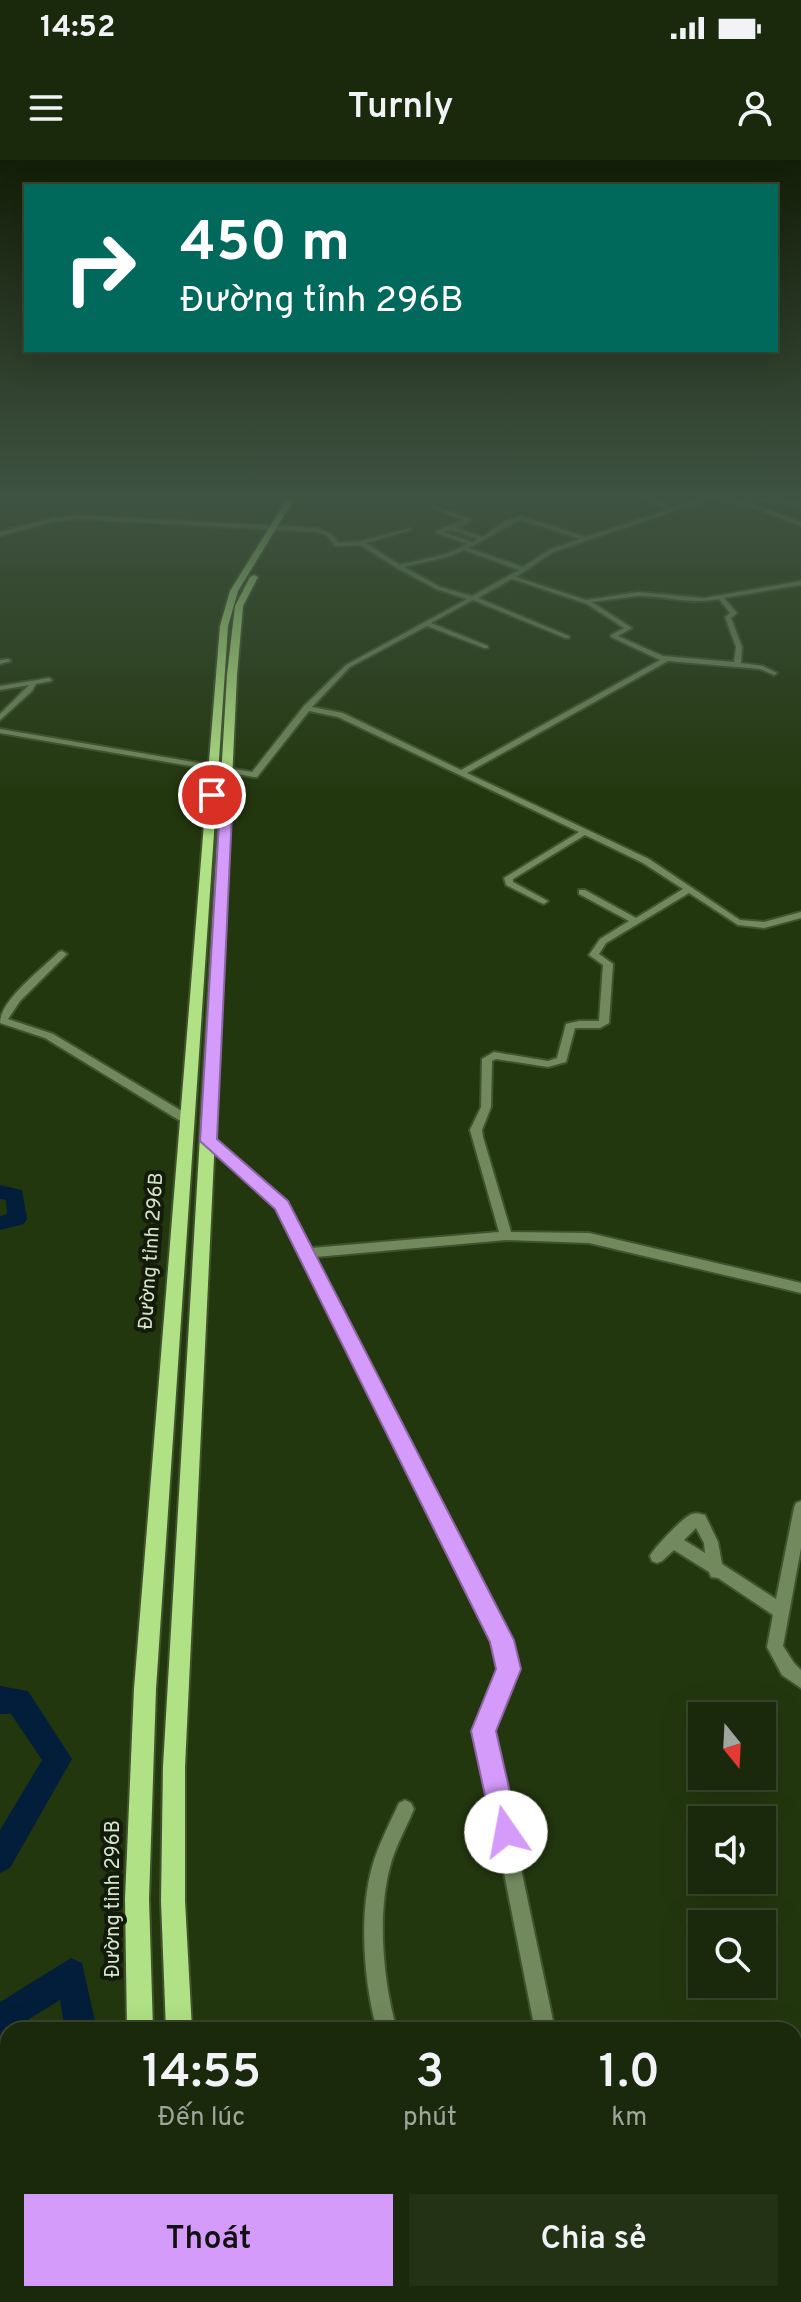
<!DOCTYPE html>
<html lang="vi">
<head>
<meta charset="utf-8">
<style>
  body { margin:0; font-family:Overpass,sans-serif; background:#233114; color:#f1f3f6; height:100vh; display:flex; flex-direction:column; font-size:30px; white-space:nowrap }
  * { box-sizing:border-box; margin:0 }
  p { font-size:26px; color:#9fa69d }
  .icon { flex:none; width:44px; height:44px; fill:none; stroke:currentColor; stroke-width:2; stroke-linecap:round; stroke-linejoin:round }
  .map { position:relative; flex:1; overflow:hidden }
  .drawer { position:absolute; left:0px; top:1862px; width:802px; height:280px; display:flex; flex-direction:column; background:#1a290b; border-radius:24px 24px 0 0; box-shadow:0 8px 32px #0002,0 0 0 2px #38452c }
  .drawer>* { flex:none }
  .top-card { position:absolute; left:24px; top:24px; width:754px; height:168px; border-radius:0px; box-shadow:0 8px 32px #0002,0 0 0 2px #38452c; background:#00695c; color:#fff; overflow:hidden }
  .needle { width:52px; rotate:162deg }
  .controls { position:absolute; left:688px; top:1542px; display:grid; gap:16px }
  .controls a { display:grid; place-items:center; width:88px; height:88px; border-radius:0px; background:#1a290b; box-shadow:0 8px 32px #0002,0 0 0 2px #38452c; font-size:40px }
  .pin { position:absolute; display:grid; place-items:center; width:68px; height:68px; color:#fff; margin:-34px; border:4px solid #fff; border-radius:50%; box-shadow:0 2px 8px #0007 }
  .me { position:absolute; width:88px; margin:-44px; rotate:348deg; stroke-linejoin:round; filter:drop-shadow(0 0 6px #0008) }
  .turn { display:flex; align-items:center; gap:28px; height:168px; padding:0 24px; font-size:36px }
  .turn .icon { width:104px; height:104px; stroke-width:2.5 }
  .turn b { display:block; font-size:56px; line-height:68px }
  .eta { display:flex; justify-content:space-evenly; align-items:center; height:136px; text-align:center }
  .eta b { font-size:48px; font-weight:600; line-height:56px }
  .primary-button { display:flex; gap:16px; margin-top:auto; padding:16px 24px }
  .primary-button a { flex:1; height:92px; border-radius:0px; background:#d59bfa; color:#111; font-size:32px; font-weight:600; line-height:92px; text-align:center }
  .primary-button a+a { background:#233114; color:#f1f3f6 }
  .status { display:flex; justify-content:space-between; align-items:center; height:56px; padding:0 40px; background:#1a290b; direction:ltr }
  .status svg { height:22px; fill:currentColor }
  header { display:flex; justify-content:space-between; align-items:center; height:104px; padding:0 24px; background:#1a290b; font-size:36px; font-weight:600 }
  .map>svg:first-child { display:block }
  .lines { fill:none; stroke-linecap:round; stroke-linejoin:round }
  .river { fill:#031e3a; fill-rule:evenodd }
  .minor-casing { stroke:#40532e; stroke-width:4 }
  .major-casing { stroke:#40532e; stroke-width:4 }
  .minor { fill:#71895d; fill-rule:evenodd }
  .major { fill:#b0e184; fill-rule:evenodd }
  .route { fill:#d59bfa; stroke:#8a65a2; stroke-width:2 }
  .labels { text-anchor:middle; stroke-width:8; stroke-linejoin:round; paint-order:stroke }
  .street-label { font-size:20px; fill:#d8e5ce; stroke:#131c0b }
</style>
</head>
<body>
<div class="status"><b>14:52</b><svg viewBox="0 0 49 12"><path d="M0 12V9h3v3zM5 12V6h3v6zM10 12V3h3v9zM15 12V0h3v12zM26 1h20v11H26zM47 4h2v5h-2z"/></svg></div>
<header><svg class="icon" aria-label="menu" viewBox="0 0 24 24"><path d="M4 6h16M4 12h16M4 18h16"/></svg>Turnly<svg class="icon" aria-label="person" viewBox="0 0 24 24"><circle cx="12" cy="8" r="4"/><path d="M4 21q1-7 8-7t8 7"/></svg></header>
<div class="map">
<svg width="801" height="2142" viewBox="0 0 801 2142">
  <rect width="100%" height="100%" fill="#23370f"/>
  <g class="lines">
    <!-- river -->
    <path class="river" d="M0,1025L22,1030L27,1059L24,1064L0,1070V1056L7,1054L6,1040L0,1039Z
      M0,1526L28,1531L72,1599L10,1708L0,1713V1670L42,1600L11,1554H0Z
      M71,1798L82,1803L97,1870H65L60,1840L0,1877V1842Z
      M65,2134H101V2142H65Z
      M325,2134H379L382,2142H328Z"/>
    <!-- minor casing -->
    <g class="minor-casing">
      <path id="minor" d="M636,334H643L672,348L712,334H721L717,336L759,346L801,362V366L755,348L712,338L553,392L516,417L586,440L638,432L704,438L801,421V425L724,438L737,453L731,458L742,487L741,503L763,506L777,513L774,515L760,509L668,501L467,613L649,699L740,760L764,762L801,752V758L764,768L738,765L689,733L606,783L599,794L613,804L609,863L600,868H575L566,902L548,907L496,899L492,901L491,947L482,970L483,977L511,1072L589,1073L801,1123V1133L589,1083L506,1080L315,1097L515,1496L517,1509L492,1571L555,1870H535L476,1571L501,1509L499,1497L278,1048L203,981L205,978H213L286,1042L311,1088L499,1072L470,970L481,947L482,899L494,892L548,901L557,898L566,864L579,861H599L603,805L589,795L600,779L629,761L579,734V730H585L636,758L683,729L643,703L585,675L513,719V722L548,741L544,744L541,743L506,725L504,718L579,672L338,557L309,551L257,617H254L0,573V569L252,612L304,546L346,505L467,439L436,429L397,408L360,385L335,386L326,375L316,372L78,359L52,362L0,376V372L52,358L78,355L317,368L330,373L339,383L361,381L411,368V370L366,383L400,405L446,394L468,384L436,373V371L464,360L433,348V346L471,359V361L456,368L483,377L502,363L521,356L586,377L667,350ZM521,360L580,379L549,390L523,407L468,388C487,380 502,367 521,360ZM451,370L478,379L472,382L444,372ZM464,390L519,410L472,436L440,427L404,407L450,396ZM512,419L587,444L624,468L611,475V477L660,500L461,610L343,553L312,547L350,507L427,466L484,488H488V486L431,463L473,440L565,478H569V476L478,438ZM638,436C665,436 691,445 719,439L730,453L725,457L736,487L734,502L663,496L618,476L632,468L592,442Z
        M735,334L801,342V346L737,337Z
        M0,500L8,499L11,501L0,504Z
        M49,518L52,520L51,521L36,524L32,531L0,560V554L29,525L0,530V526Z
        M62,791L67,794L20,841L8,859L53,874L190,956L191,959L190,962H182L45,878L0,863C0,840 43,808 59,792Z
        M801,1341V1388L783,1486L794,1503L801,1510V1528L782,1515L767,1487L773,1455L718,1418L711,1417L709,1412L674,1390L662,1401L657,1403L652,1401L650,1396C654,1388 683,1357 692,1354C698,1352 700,1354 705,1355L718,1382L722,1404L776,1439L794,1348L796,1343ZM696,1368L704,1383L705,1393L684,1380Z
        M405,1640L411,1643L414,1649C406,1668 395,1687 390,1707C377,1755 383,1823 397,1870H377C364,1824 359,1758 371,1711C377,1687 389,1665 399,1643Z
        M477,2134H501L505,2142H481Z
        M598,2134H620L622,2142H600Z"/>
    </g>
    <!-- major casing -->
    <g class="major-casing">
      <path id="major" d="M290,334H297L238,431L228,466L156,1529L149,1739L153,1870H127L125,1739L134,1529L220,466L230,431Z
        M254,415L258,417L243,446L237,515L185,1607V1741L192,1870H166L161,1741L163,1607L227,515L235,446L250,417Z
        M144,2134H172L174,2142H144Z
        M191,2134H219L221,2142H191Z"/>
    </g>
    <!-- minor -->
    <use href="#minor" class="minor"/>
    <!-- major -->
    <use href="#major" class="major"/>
  </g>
  <!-- sky -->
  <linearGradient id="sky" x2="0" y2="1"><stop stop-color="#131e08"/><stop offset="0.53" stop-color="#3f5342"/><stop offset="1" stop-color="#3f5342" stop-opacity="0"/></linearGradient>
  <rect width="801" height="634" fill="url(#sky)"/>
  <!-- route -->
  <path class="route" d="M214,604L234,610L217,979L288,1041L514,1480L521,1509L496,1571L519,1672L515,1681L506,1685L496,1681L493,1672L471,1571L496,1509L490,1482L275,1049L200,981L222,612L218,635L208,638L209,607Z"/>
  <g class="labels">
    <!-- street labels -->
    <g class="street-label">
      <text transform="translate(150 1091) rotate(-86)" y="7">Đường tỉnh 296B</text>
      <text transform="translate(112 1739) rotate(-90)" y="7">Đường tỉnh 296B</text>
    </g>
  </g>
</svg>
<div class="controls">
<a><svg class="needle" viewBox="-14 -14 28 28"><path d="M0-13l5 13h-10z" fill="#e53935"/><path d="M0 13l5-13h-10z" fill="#9fa69d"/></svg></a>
<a><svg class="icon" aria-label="sound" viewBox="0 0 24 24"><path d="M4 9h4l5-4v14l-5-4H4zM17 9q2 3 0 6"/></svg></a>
<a><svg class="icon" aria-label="search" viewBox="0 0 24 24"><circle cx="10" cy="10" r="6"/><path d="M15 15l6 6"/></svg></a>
</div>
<div class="pin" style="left:212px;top:635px;background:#d93025"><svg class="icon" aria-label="arrive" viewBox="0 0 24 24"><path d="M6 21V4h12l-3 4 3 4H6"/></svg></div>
<svg class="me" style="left:506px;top:1672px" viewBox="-20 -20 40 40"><circle r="19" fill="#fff"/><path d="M0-13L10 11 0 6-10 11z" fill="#d59bfa"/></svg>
<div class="top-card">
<div class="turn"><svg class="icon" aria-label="right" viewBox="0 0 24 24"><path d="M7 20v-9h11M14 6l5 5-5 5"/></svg><div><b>450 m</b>Đường tỉnh 296B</div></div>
</div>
<section class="drawer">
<div class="eta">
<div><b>14:55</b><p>Đến lúc</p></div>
<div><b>3</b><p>phút</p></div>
<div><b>1.0</b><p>km</p></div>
</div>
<div class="primary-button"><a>Thoát</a><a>Chia sẻ</a></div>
</section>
</div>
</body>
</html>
